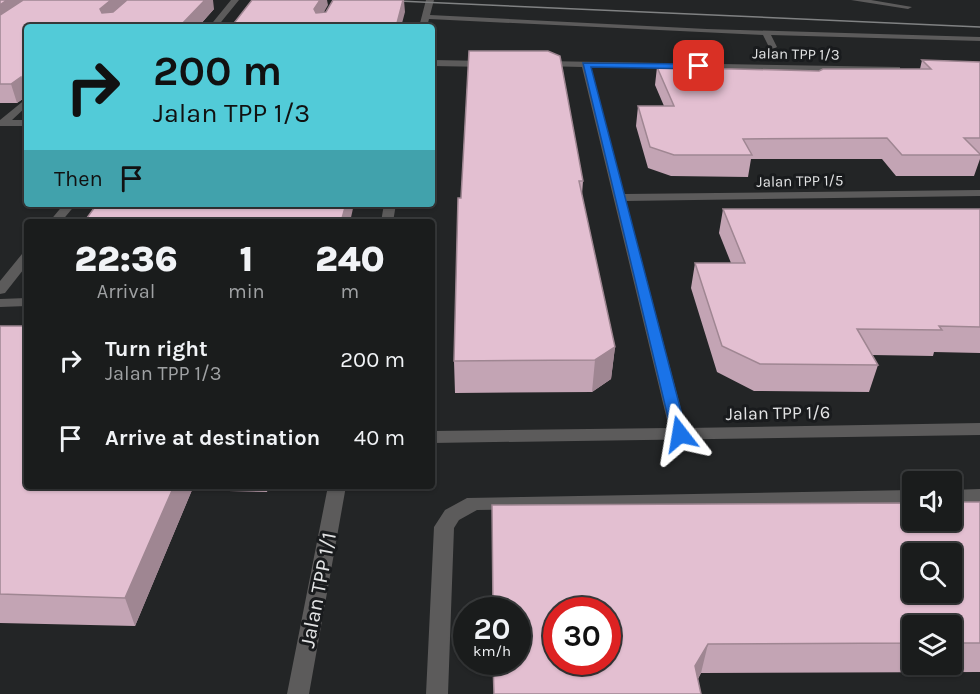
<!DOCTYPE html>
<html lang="en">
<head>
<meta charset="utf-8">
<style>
  body { margin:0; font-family:Karla,sans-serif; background:#232525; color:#f1f3f6; height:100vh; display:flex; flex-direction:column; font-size:22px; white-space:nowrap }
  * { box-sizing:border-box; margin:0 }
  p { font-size:20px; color:#9fa1a3 }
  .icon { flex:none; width:33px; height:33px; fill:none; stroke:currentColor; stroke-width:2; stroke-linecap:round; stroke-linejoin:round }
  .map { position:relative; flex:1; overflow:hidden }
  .details { position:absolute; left:24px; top:219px; width:411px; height:270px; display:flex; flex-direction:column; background:#1a1c1c; border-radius:6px; box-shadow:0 2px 4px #0004,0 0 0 2px #383a3b }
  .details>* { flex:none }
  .banner { position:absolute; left:24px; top:24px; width:411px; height:183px; border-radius:6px; box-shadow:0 2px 4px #0004,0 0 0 2px #383a3b; background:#52cbd8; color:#111; overflow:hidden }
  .controls { position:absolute; left:902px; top:471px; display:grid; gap:12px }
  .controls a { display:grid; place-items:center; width:60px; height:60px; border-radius:6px; background:#1a1c1c; box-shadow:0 2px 4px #0004,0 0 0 2px #383a3b; font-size:30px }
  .speed { position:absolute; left:453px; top:597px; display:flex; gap:12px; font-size:30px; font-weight:700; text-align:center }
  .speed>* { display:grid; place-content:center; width:78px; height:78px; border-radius:50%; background:#1a1c1c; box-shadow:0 2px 4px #0004,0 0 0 2px #383a3b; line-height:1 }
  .speed small { font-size:15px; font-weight:400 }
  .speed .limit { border:9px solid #d22; background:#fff; color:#111 }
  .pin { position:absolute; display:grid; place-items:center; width:51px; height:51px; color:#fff; margin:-26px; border-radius:12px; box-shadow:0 3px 9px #0006 }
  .me { position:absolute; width:66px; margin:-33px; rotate:346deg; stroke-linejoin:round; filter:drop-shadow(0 0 4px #0008) }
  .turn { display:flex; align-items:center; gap:21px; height:126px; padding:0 30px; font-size:27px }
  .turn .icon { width:78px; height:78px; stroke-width:2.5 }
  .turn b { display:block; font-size:42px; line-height:51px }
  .then { display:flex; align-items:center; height:57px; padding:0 30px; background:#0003; gap:12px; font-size:22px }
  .eta { display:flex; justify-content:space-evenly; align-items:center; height:102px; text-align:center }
  .eta b { font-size:36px; font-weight:800; line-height:42px }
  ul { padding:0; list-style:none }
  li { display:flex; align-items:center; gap:18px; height:78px; padding:0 30px }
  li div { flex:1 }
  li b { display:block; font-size:22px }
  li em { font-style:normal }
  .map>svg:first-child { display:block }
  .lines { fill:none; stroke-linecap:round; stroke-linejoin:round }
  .minor { fill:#5c5b5b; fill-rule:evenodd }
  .tram { stroke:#808283; stroke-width:1.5 }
  .wall { fill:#c3a4b4; fill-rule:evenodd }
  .shaded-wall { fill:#9f8692 }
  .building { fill:#e3bfd1; stroke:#9f8692; stroke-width:1.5; fill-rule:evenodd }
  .route { fill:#1a73e8; stroke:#114b97; stroke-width:1.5 }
  .labels { text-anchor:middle; stroke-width:6; stroke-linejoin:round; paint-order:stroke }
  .far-street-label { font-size:15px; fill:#e2e3e4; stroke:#191b1d }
  .street-label { font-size:18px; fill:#e2e3e4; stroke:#191b1d }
  .near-street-label { font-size:21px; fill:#e2e3e4; stroke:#191b1d }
</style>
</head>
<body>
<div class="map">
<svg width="980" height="694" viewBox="0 0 980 694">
  <rect width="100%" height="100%" fill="#232526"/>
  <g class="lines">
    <!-- minor -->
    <path class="minor" d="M231,0H239L217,27H209Z
      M426,0H434L430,15L707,29L980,37V41L771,35L777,47L773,49H770L763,35L429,19L427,27H419Z
      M851,0H871L912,7L908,9Z
      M432,60L489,61L493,64L489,67L432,66Z
      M543,61L900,67V71L897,72L591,67L624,194L980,190V196L626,201L686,428L980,423V435L432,443V431L669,428L582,67L540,66L539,64Z
      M27,98V106L12,120H27V126H0V120Z
      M64,204H76L61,222H49Z
      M384,204H396L393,222H381Z
      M27,253V265L5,293L0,294V281L22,254Z
      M27,298V306L0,307V299Z
      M328,486H346L309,694H287Z
      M980,489V503L951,504V490Z
      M912,490V504L477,510L459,520L454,528L448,694H426L434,527L445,510L467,498Z"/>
    <!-- tram -->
    <path class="tram" d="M376,0L980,27"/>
  </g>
  <!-- wall -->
  <path class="wall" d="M0,0L214,9L198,27H27V96L17,103H0Z
    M469,51L583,181L582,195L615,347L611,379L592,392L455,393L454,361L461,198Z
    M922,60L980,62V159L974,176H896L882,159H751L748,177L671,176L648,168L636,126L638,106H664L655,85L657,67L819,71L920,69Z
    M723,209H980V353L934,352L933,356L872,355L878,365L869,392L754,391L717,372L691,288L695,263H731L719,233Z
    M0,326L27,486H269L267,492L192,490L135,626L0,623Z
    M980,502V672L701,673L698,679L493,694ZM912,626H951V664H912Z"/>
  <!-- shaded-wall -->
  <path class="shaded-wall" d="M7,0H35L0,24V5Z
    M111,0H134L105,25L100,9Z
    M205,0H213L214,9L198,27H179Z
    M320,0H327L328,5L316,26L314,9Z
    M403,0H404L405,12L401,27H396Z
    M21,77L27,96L17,103L11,84Z
    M346,204H354L350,222H341Z
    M615,347L611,379L592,392L595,360Z
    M174,486H191L192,490L135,626L125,598Z
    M708,644L701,673L689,694L695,666Z"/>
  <!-- building -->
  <path class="building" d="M0,0H7L0,5Z
    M23,0H111L100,9L102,13L113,12L127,0H205L179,27H27V84H23L21,77L11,84H0V15Z
    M252,0H320L314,9L316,13L326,12L333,0H403L396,27H231Z
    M469,51H548L560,56L583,181H579L615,347L595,360L454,361L458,198H461Z
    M922,60L980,62V138H964L980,154V155H902L887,138L743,139L752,155H674L650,147L638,106H674L657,67L819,71L823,69H931Z
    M97,204H346L341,222H84Z
    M723,209H980V327L939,326L942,330L857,329L878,365L760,364L722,346L695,263H745Z
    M0,326H27V486H174L125,598L0,594Z
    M951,502H980V643H951V626H912V643L708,644L695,666L701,694H494L493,662H518V610H493L492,505L912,503V520H951ZM912,554H951V592H912ZM556,610H608V662H556Z"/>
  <!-- route -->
  <path class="route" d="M583,63L699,64L703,66L699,69L591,67L687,434L680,439L672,434Z"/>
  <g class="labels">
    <!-- far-street labels -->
    <g class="far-street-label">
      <text transform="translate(796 54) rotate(1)" y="5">Jalan TPP 1/3</text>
      <text transform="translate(800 181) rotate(-1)" y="5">Jalan TPP 1/5</text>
    </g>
    <!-- street labels -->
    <g class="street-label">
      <text transform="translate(778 413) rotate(-1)" y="6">Jalan TPP 1/6</text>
    </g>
    <!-- near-street labels -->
    <g class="near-street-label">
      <text transform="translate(318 590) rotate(-79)" y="7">Jalan TPP 1/1</text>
    </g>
  </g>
</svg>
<div class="controls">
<a><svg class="icon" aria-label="sound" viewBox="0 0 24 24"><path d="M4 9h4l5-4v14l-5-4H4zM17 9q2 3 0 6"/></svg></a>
<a><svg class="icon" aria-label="search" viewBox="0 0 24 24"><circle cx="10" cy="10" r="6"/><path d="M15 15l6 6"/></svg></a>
<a><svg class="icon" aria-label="layers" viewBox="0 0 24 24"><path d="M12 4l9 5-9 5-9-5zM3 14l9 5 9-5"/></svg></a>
</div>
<div class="speed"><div>20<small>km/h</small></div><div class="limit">30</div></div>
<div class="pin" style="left:699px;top:66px;background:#d93025"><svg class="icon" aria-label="arrive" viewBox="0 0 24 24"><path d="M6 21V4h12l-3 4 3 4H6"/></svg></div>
<svg class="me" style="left:680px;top:434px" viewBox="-20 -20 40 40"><path d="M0-17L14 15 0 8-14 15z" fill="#1a73e8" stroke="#fff" stroke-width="4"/></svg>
<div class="banner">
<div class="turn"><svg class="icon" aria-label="right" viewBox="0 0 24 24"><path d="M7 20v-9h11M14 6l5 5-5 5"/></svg><div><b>200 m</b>Jalan TPP 1/3</div></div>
<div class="then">Then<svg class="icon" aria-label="arrive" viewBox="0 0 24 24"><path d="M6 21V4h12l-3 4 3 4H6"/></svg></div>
</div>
<section class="details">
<div class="eta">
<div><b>22:36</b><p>Arrival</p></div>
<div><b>1</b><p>min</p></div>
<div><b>240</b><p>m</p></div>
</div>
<ul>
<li><svg class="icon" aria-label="right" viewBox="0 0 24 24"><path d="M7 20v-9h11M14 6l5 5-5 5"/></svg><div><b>Turn right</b><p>Jalan TPP 1/3</p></div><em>200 m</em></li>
<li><svg class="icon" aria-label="arrive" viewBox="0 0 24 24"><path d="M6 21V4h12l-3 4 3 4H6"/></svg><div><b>Arrive at destination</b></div><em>40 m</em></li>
</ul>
</section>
</div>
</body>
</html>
